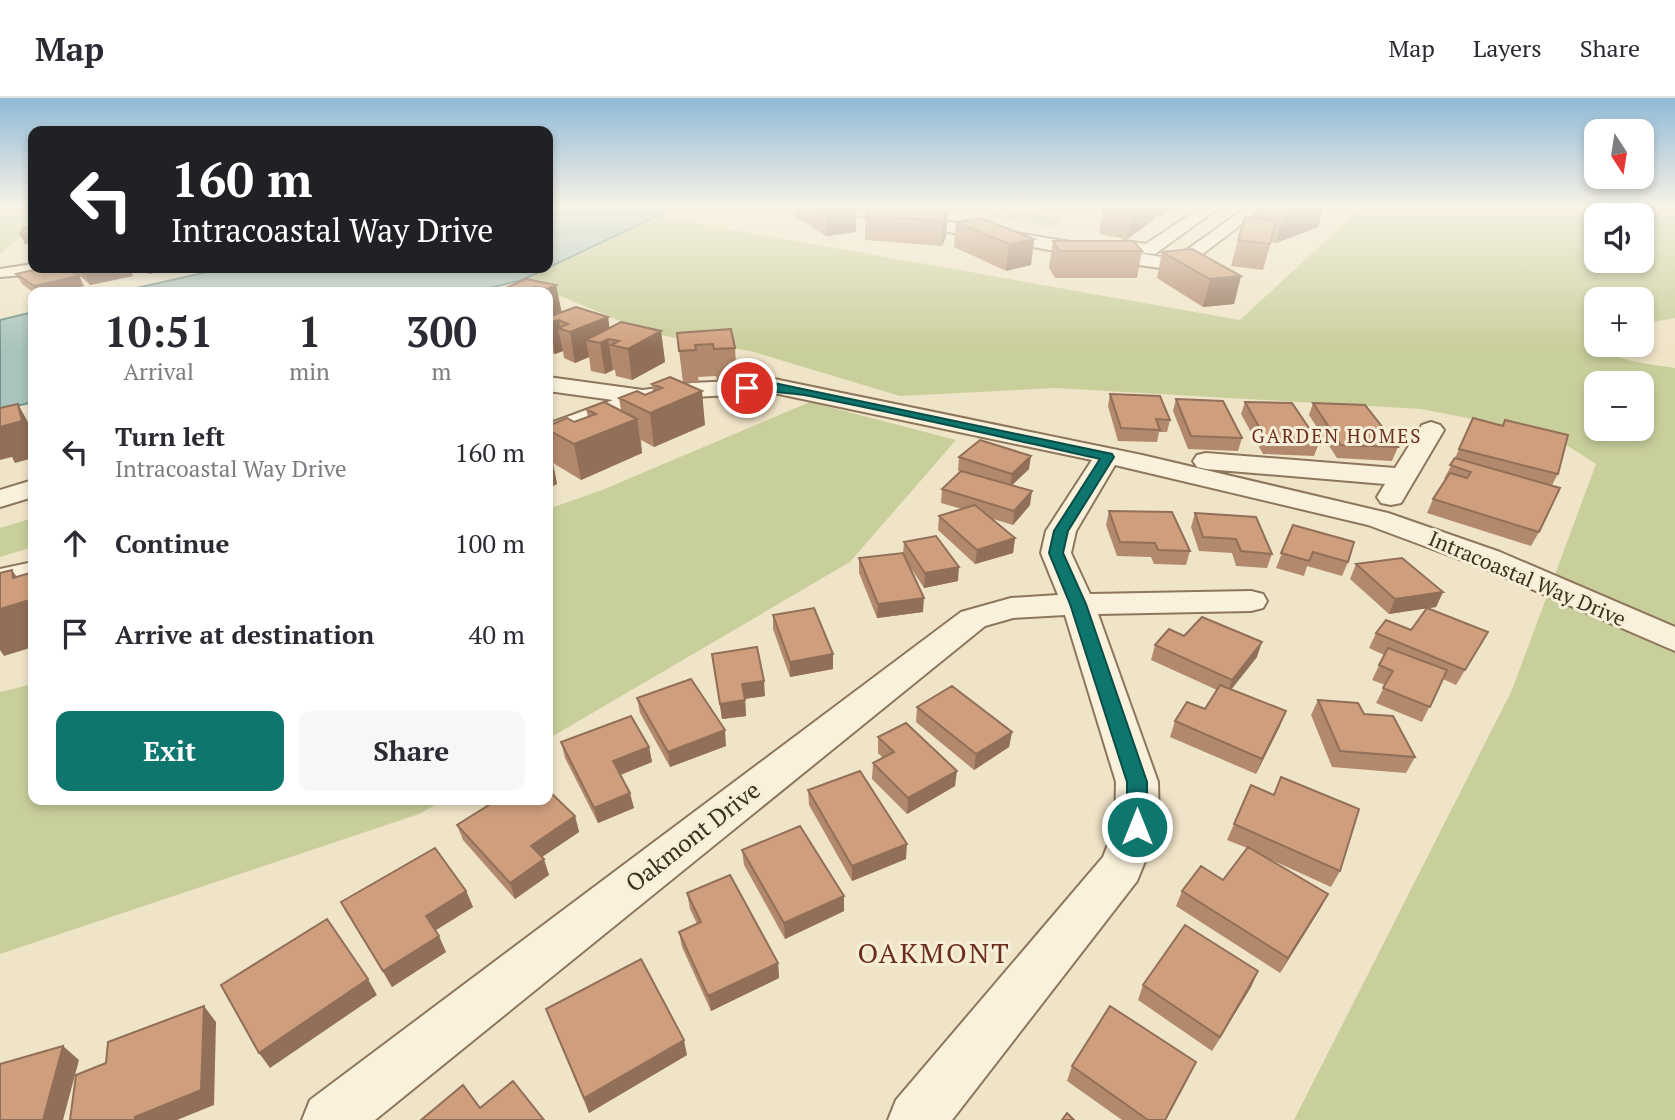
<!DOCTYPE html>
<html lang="en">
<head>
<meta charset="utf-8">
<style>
  body { margin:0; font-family:"PT Serif",serif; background:#f7f7f7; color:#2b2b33; height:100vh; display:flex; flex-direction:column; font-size:26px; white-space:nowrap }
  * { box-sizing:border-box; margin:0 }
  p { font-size:23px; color:#7c7c81 }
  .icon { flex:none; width:38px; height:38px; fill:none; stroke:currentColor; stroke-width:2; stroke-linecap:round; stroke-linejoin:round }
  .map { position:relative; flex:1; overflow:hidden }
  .details { position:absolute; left:28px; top:189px; width:525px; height:518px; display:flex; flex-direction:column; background:#fff; border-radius:14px; box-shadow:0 4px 10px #0003 }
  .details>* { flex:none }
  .top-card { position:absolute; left:28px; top:28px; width:525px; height:147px; border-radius:14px; box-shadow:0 4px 10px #0003; background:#202124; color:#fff; overflow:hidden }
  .needle { width:46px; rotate:168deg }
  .fabs { position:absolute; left:1584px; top:21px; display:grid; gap:14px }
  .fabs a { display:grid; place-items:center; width:70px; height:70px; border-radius:14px; background:#fff; box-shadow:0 4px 10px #0003; font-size:35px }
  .pin { position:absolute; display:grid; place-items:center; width:60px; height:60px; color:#fff; margin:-30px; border:4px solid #fff; border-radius:50%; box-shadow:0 2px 7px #0007 }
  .me { position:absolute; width:77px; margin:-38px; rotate:0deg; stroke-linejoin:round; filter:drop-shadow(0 0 5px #0008) }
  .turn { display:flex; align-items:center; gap:24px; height:147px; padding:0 28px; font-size:32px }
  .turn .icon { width:91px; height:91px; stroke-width:2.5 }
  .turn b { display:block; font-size:49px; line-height:60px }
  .eta { display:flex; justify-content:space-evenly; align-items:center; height:119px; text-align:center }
  .eta b { font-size:42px; font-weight:700; line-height:49px }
  .cta { display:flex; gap:14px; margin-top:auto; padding:14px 28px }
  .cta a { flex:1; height:80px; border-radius:14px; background:#0f766e; color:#fff; font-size:28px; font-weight:700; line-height:80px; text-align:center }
  .cta a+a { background:#f7f7f7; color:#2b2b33 }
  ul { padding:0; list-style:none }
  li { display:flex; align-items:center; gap:21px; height:91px; padding:0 28px }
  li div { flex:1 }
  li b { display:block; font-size:26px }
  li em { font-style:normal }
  header { display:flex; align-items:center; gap:42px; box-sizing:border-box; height:98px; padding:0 35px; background:#fff; border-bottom:2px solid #e1e1e2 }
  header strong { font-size:33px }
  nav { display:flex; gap:38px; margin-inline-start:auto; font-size:24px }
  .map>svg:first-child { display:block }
  .green { fill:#c9cf9b; fill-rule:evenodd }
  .water { fill:#a9c4bc; stroke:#6f938a; stroke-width:2 }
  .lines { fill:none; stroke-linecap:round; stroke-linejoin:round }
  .minor-casing { stroke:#8d765c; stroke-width:4 }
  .minor { fill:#faf1dc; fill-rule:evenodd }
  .wall { fill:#b2896c }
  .shaded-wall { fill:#916f58 }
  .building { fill:#cf9f7d; stroke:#916f58; stroke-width:2 }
  .route { fill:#0f766e; stroke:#0a4d48; stroke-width:2 }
  .labels { text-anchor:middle; stroke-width:6; stroke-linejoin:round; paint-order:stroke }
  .far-neighbourhood-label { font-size:19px; letter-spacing:2px; fill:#6b2e1e; stroke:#f7eed8 }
  .street-label { font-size:21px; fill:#3d2e20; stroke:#f7eed8 }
  .near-street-label { font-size:24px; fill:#3d2e20; stroke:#f7eed8 }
  .near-neighbourhood-label { font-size:28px; letter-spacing:2px; fill:#6b2e1e; stroke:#f7eed8 }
</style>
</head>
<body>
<header>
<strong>Map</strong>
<nav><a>Map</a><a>Layers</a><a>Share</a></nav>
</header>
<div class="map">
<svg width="1675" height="1022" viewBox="0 0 1675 1022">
  <rect width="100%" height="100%" fill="#f0e4c8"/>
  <!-- green -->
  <path class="green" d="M0,109H33V129L0,156Z
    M1362,109H1675V220L1642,226V201H1596V233L1591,242C1614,264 1644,265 1675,270V1022H1294L1512,592L1596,366L1549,336L1421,311L1055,290L900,298L750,253L649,235L522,182L655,118L1240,222ZM1596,117H1642V163H1596ZM1596,285H1642V331H1596Z
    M1002,110L1064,121L1051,129L988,118Z
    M810,304L956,342L850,464L548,641V411L602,392Z
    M33,420V449L0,459V430Z
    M33,586V702H444L419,716L0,856V594Z"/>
  <!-- water -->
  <path class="water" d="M548,109H676L522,182L474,194H119L225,170H548Z
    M33,214V304L0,312V222Z"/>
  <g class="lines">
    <!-- minor casing -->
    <g class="minor-casing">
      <path id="minor" d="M824,109H859L1174,161L1247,109H1264L1183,171L1177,172L1122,165L831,113Z
        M1202,109H1220L1155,156L1124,153L1116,148L1124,143L1146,146Z
        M33,166V170H57L48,175L0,179V171Z
        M548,279L643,292L692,285L774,281L1142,357L1388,415L1500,454L1675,529V553L1478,468L1368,427L1115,367L1076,433L1071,455L1090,496L1251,493L1263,496L1267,503L1263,510L1251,513L1098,516L1158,684L1159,729L1137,783L952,1022H888L896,1002L1103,759L1115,729L1116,684L1065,517L1013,520L985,528L375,1022H302L310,1002L961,514L1011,500L1058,497L1041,455L1046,433L1092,362L774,295L692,299L647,305L548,343V326L613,302L548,293Z
        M1431,324L1440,327L1444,332L1401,405L1391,407L1381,405L1377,399L1385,386L1206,371L1197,369L1193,363L1197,357L1206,355L1395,370L1422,327Z
        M33,382V399L0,409V392Z
        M33,464V482L0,491V471Z"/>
    </g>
    <!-- minor -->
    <use href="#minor" class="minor"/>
  </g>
  <!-- wall -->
  <path class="wall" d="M796,109H856V134L826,138L796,119Z
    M1107,109H1175L1160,119L1155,118L1154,122L1127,141L1099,136L1103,112Z
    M1265,109L1318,129L1276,145L1271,144L1263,172L1231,168L1238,142L1252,120L1254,113Z
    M948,114L946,139L942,148L865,142V118Z
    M956,124L1034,141L1031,167L1006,173L954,149Z
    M1053,143L1142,153L1137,180H1055L1049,170Z
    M1162,154L1241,178L1234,206L1203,209L1157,180Z
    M74,170H129L133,178L90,187L76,174Z
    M139,170H177L149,176Z
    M16,176L79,178L84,188L57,194H33L22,186Z
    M556,187L561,214L608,219L609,230L661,233L665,264L632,282L616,278L615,272H613L605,276L591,273L589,259L575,265L564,260L563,253L555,256L548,254V194H497Z
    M677,235L735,250L737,281L717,283L716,278L698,279L699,284L683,285L705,327L654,349L641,342L642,355L581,382L553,365L557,386L548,390V328L574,324L588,319L586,311L621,312L619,300L645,297L653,294L652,286L683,285Z
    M1110,296L1170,322L1167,334H1159L1157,344L1118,343L1108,308Z
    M1176,301L1242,340L1238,353L1188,351L1173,313Z
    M1245,304L1319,345L1314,358L1263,356L1241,316Z
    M1313,305L1398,349L1392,363L1337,360L1309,317Z
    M1473,320L1502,327L1505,322L1558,376L1552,387L1539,434L1531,448L1427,415L1433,401L1446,381H1444L1455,360Z
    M959,359L1029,371L1012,387L1030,407L1013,427L990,420L1015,440L1013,455L975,466L938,432L939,418L962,411L941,405L942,391L960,373H958Z
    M1109,413L1190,453L1186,467L1154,466L1151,459L1117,458L1106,427Z
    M1195,415L1272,456L1267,470L1236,468L1232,455L1199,453L1191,429Z
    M1293,427L1348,464L1342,478L1307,468L1304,478L1276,470Z
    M904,444L958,483L924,490L907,464L923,514L877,520L859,475V460L903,456Z
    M1356,466L1443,494L1436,509L1427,510L1488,534L1456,587L1443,581L1422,624L1376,605L1385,587L1372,582L1384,557L1369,550L1376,535L1411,532L1426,510L1389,516L1350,481Z
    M773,517L833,556V571L790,579L773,531Z
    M1184,538L1257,559L1231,591L1280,628L1256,676L1170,639L1175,623L1205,611L1217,592L1151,562L1155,547Z
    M712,556L765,598L745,601L746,618L722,621Z
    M637,600L726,648L670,669L640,615Z
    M1318,602L1415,659L1406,675L1332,669L1311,617Z
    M917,609L1012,634L1009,649L974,672L916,624Z
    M878,639L955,688L907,716L872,681L873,665L883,660L878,655Z
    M561,644L649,649L652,664L621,677L634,710L598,725L565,660Z
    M808,692L906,761L852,783L809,707Z
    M575,718L579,734L542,759L549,777L515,801L463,742L457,727Z
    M1234,726L1340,773L1331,789L1263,758L1328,796L1320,811L1280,875L1176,808L1182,793L1223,782L1247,750L1227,742Z
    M742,752L844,798V813L785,841L744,767Z
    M466,793L473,809L435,832L446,854L392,889L341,804Z
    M687,795L778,865L779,880L711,913L682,849L679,834L697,826L690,811Z
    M1258,873L1251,889L1212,953L1138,902L1143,887Z
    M546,911L687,957L589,1015Z
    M1072,968L1189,979L1166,1022H1122L1067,983Z"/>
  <!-- shaded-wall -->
  <path class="shaded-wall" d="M1142,109H1157L1154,122L1127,141L1132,116Z
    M1162,109H1175L1160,119Z
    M1312,109H1324L1318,129L1276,145L1283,120Z
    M856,110V134L826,138V114Z
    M948,114L946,139L942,148L943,123Z
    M33,135V145L25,146L20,136Z
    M1034,141L1031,167L1006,173L1009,146Z
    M119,170H129L133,178L90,187L85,177Z
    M146,170H177L149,176Z
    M79,178L84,188L57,194H37L34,188Z
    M1241,178L1234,206L1203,209L1210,181Z
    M556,187L562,216L552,220L547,191Z
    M535,189L536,194H524Z
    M608,219L611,241H608L613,272L605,276L600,245L586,242L589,259L575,265L570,234Z
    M559,222L560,230H558L563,253L555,256L549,226Z
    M661,233L665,264L632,282L628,251Z
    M702,293L705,327L654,349L650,315Z
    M18,306L33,333V360L15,365L12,359L0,362V329Z
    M637,321L642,355L581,382L574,346Z
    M548,351H550L557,386L548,390Z
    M1031,358L1029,371L1010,389L1012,376Z
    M1032,393L1030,407L1013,427L1014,413Z
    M1015,440L1013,455L975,466L977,452Z
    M959,469L958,483L924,490L925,475Z
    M12,472L32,501H33V549L4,558L0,552V511Z
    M1443,494L1436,509L1389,516L1395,501Z
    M924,500L923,514L877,520L878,506Z
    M1262,544L1257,559L1227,597L1232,582Z
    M833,556V571L790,579V564Z
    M764,583L765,598L743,601L742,586Z
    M745,602L746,618L722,621L720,606Z
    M1286,613L1280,628L1256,676L1262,661Z
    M725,632L726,648L670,669L668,654Z
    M1012,634L1009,649L974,672L976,656Z
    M649,649L652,664L616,678L613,663Z
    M957,673L955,688L907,716L908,700Z
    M630,695L634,710L598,725L594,710Z
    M575,718L579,734L536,763L531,748Z
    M907,746L906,761L852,783V768Z
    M544,761L549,777L515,801L510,785Z
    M466,793L473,809L433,834L426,818Z
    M1328,796L1320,811L1280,875L1288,860Z
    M844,798V813L785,841L784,825Z
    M439,838L446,854L392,889L383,873Z
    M778,865L779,880L711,913L708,898Z
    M1258,873L1251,889L1212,953L1220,939Z
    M368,881L377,897L270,970L259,955Z
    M204,908L216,924L214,1007L177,1022H135V1019Z
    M684,942L687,957L589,1015L584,1000Z
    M63,948L79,962L63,1022H43Z"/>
  <!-- building -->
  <path class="building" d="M819,109H856V110L826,114Z
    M871,109H878L948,114L943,123L865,118Z
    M1107,109H1142L1132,116L1103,112Z
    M1265,109H1312L1283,120L1254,113Z
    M1245,119L1276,123L1270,146L1238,142Z
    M981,120L1034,141L1009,146L956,124Z
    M33,129V135L20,136L24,130Z
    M1053,143H1133L1142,153H1059Z
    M1192,151L1241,178L1210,181L1162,154Z
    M43,170H66L79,178L34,188L16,176Z
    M78,170H119L85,177Z
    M526,181L556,187L547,191L535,189L524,194H497Z
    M576,209L608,219L570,234L558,230L568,226L559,222L548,225V219Z
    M621,224L661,233L628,251L611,247L619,243L608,241L600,245L586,242Z
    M731,231L735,250L714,251L713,246L695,247L696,252L679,253L677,235Z
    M670,279L702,293L650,315L619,300L637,293L645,297L662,290L652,286Z
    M1110,296L1160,298L1170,322L1156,321L1160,332L1121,330Z
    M1176,301L1223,303L1242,340L1191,338Z
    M604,304L637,321L574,346L548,332V328L567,320L574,324L596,316L586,311Z
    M1245,304L1292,305L1319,345L1267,343Z
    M1313,305L1365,307L1398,349L1341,347Z
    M18,306L22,323L0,329V310Z
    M1473,320L1503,328L1505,322L1568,337L1558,376L1459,351Z
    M980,342L1031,358L1012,376L959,359Z
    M1455,360L1560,390L1539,434L1433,401L1450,375L1467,380L1471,374L1450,367Z
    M961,373L1032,393L1014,413L942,391Z
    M975,407L1015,440L977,452L939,418Z
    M1109,413L1172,414L1190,453L1158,452L1155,445L1120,444Z
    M1195,415L1256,419L1272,456L1241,453L1236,441L1203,439Z
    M1293,427L1354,444L1348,464L1313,454L1309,463L1281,455Z
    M936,438L959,469L925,475L904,444Z
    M903,455L924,500L878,506L859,460Z
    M1402,460L1443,494L1395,501L1356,466Z
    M12,472L13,480L33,474V501L0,511V475Z
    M814,510L833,556L790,564L773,517Z
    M1427,510L1488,534L1465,572L1376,535L1386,522L1411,532Z
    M1202,519L1262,544L1232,582L1155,547L1169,531L1184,538Z
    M757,549L764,583L742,586L745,602L720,606L712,556Z
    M1388,550L1447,572L1430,609L1383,590L1393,573L1379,567Z
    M691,581L725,632L668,654L637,600Z
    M1220,587L1286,613L1262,661L1175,623L1187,604L1205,611Z
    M952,588L1012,634L976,656L917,609Z
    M1318,602L1358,605L1364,616L1393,618L1415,659L1340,653Z
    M631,618L649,649L613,663L630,695L594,710L561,644Z
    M906,625L957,673L908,700L873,665L894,654L878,639Z
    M860,673L907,746L852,768L808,692Z
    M1281,679L1359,711L1340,773L1234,726L1251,687L1274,697Z
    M548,692L575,718L531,748L544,761L510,785L457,727L497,702H548Z
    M800,728L844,798L784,825L742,752Z
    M1248,749L1328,796L1288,860L1182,793L1201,768L1223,782Z
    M435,750L466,793L426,818L439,838L383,873L341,804Z
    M730,777L778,865L708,898L679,834L701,824L687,795Z
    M327,821L368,881L259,955L221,887Z
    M1185,827L1258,873L1220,939L1143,887Z
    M641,861L684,942L584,1000L546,911Z
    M204,908L201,992L135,1019V1022H70L76,977L106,965L108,944Z
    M1110,908L1196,964L1165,1022H1148L1072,968Z
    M63,948L43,1022H0V966Z
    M513,983L544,1022H421L463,987L480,1010Z
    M1067,1015L1074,1022H1062Z"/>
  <!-- sky -->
  <linearGradient id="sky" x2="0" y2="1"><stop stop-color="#8fbad6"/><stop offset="0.43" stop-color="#f8f3e6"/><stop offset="1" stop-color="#f8f3e6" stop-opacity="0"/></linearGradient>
  <rect width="1675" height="252" fill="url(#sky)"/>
  <!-- route -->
  <path class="route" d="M774,285L1112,356L1114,359L1068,433L1063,455L1086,506L1147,684V729L1144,735L1137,737L1130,735L1127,729V684L1070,506L1049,455L1054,433L1100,361C1001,339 903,316 804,297C793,295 745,292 741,290L747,286Z"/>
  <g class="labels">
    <!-- far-neighbourhood labels -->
    <g class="far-neighbourhood-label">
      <text x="1337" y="345">GARDEN HOMES</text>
    </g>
    <!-- street labels -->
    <g class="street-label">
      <text transform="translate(1527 481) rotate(23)" y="7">Intracoastal Way Drive</text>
    </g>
    <!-- near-street labels -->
    <g class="near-street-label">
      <text transform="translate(693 739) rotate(-38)" y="8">Oakmont Drive</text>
    </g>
    <!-- near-neighbourhood labels -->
    <g class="near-neighbourhood-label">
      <text x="934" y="865">OAKMONT</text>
    </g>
  </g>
</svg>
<div class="fabs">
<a><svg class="needle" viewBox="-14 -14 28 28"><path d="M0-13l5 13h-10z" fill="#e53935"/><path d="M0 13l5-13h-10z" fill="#7c7c81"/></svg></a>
<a><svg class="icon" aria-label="sound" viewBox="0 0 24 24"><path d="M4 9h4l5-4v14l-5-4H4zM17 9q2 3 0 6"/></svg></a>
<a>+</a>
<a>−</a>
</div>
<div class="pin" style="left:747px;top:290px;background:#d93025"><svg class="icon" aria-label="arrive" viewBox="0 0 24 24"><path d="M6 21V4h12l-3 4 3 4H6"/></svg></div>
<svg class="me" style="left:1137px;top:729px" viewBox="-20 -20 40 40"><circle r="17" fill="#0f766e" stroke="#fff" stroke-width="3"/><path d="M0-11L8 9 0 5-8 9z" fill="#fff"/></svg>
<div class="top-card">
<div class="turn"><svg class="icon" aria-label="left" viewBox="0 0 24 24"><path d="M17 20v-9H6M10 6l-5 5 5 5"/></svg><div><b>160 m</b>Intracoastal Way Drive</div></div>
</div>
<section class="details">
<div class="eta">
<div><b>10:51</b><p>Arrival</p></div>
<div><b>1</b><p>min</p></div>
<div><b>300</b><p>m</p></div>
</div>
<ul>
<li><svg class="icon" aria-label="left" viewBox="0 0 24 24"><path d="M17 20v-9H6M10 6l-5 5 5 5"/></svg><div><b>Turn left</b><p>Intracoastal Way Drive</p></div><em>160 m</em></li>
<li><svg class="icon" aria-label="ahead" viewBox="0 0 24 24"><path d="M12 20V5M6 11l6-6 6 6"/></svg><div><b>Continue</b></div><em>100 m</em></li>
<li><svg class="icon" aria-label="arrive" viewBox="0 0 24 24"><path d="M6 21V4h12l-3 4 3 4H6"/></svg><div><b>Arrive at destination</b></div><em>40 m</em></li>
</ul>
<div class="cta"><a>Exit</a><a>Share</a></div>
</section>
</div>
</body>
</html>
